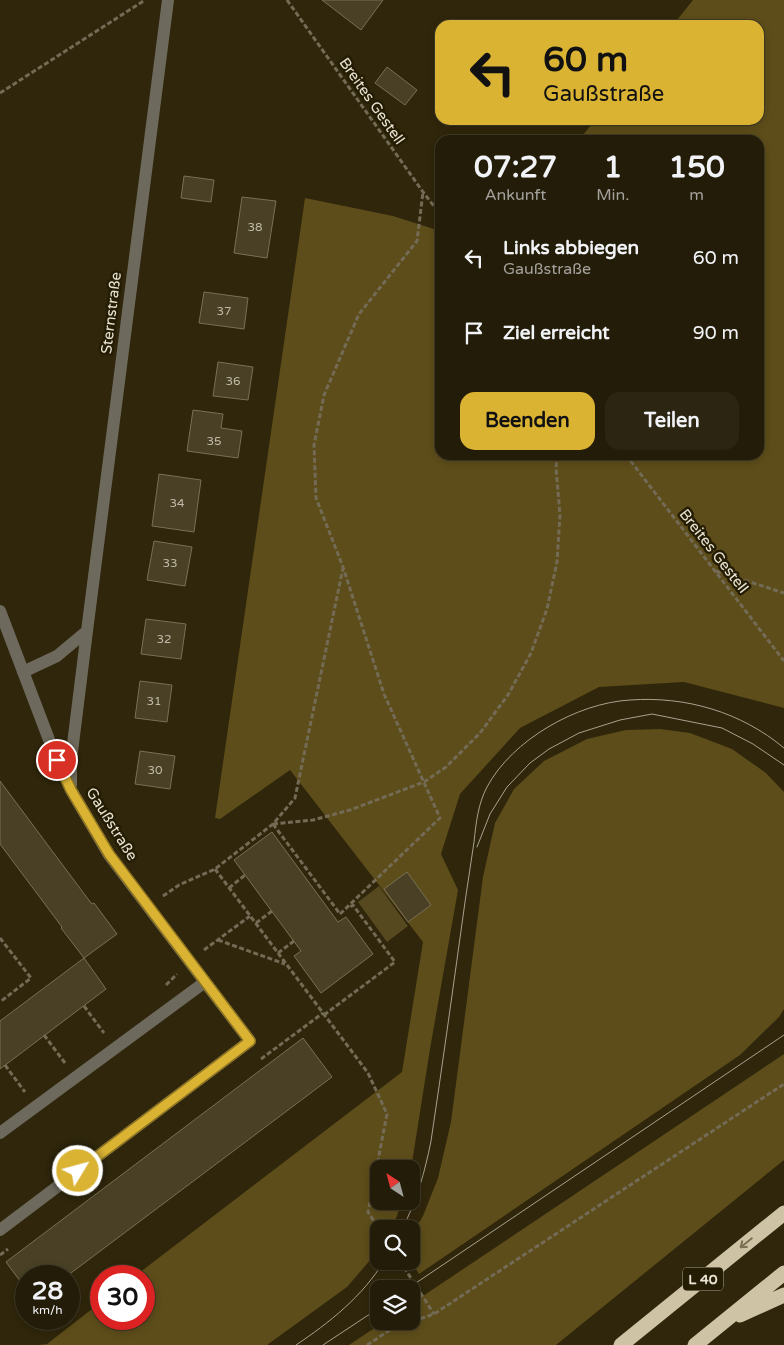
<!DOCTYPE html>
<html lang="de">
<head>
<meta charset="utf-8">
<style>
  body { margin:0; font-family:"Varela Round",sans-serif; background:#2b2512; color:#f1f3f6; height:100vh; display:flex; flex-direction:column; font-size:19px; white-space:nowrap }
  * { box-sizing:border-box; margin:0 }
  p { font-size:16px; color:#a3a19c }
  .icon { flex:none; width:28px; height:28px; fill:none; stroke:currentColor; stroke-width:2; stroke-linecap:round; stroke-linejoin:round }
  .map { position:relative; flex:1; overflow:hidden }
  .side { position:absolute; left:435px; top:135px; width:329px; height:325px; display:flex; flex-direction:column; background:#231c08; border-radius:15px; box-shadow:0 2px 8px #0003,0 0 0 1px #403a29 }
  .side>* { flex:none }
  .top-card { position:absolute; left:435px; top:20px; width:329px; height:105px; border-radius:15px; box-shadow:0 2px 8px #0003,0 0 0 1px #403a29; background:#dab333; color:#111; overflow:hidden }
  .needle { width:32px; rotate:324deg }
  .tools { position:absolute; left:370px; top:1160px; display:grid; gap:10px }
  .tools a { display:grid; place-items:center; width:50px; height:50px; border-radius:10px; background:#231c08; box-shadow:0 2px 8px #0003,0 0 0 1px #403a29; font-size:25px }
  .speed { position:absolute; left:15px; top:1265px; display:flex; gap:10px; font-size:25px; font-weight:700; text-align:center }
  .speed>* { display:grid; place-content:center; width:65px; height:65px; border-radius:50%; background:#231c08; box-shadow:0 2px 8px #0003,0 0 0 1px #403a29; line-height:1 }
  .speed small { font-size:12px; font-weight:400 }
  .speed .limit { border:8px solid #d22; background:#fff; color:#111 }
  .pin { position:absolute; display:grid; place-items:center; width:42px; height:42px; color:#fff; margin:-21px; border:2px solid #fff; border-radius:50%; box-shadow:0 1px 5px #0007 }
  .me { position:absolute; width:55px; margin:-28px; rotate:53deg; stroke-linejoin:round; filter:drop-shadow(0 0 4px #0008) }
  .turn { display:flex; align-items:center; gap:18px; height:105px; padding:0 25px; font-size:22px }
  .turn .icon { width:65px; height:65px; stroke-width:2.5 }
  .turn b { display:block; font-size:35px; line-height:42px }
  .eta { display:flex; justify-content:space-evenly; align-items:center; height:85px; text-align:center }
  .eta b { font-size:30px; font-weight:800; line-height:35px }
  .primary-button { display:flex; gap:10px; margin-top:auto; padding:10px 25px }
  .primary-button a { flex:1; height:58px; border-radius:15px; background:#dab333; color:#111; font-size:20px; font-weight:800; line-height:58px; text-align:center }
  .primary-button a+a { background:#2b2512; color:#f1f3f6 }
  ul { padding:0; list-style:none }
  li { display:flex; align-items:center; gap:15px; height:75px; padding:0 25px }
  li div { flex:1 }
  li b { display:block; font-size:19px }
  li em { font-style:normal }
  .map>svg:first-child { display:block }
  .green { fill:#56481f }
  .forest { fill:#5d4d1a }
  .building { fill:#494025; stroke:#7a7054 }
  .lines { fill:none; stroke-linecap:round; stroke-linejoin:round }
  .path { stroke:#736b55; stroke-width:3; stroke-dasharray:5 2.5; stroke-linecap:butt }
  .minor { stroke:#6d695c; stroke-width:12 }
  .highway { stroke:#cec4a5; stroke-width:15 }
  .tram { stroke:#a8a18e; stroke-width:1 }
  .oneway { stroke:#7a7054 }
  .route-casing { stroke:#8e7421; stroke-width:12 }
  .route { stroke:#dab333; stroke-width:9 }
  .labels { text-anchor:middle; stroke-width:5; stroke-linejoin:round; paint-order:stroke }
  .number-label { font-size:12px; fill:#c0baa8 }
  .shield { fill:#251d03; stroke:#aea795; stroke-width:1 }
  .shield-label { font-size:14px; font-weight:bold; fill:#e8e2d3 }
  .street-label { font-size:15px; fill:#e8e2d3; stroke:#251d03 }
</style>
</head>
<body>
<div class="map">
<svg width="784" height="1345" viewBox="0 0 784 1345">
  <rect width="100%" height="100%" fill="#2f260b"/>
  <!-- green -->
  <path class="green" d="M379,886L408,926L387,942L358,902Z"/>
  <!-- forest -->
  <path class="forest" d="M693,0H784V708L684,682L599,687L520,728L460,794L441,854L458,890L430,1049L411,1169H379V1201H402L397,1216L390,1229H379V1249L378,1251L347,1287L267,1345H38L47,1344L101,1302V1319H144V1276H135L402,1072L423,942L290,770L220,819L215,818L305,198L393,216L440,231V455H759V140H579L595,120H759V25H673Z
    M660,729L690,733L732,749L766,773L784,792V1009L779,1017L740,1055L419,1274L411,1261V1236L423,1216L438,1178L451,1122L483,877L495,823L514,789L544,761L587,739L626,730Z
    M784,1054V1160L556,1345H349L385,1321H411V1304Z"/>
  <!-- building -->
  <path class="building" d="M322,0H383L361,30Z
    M387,67L417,90L405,105L375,83Z
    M184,176L214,180L211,202L181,198Z
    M242,197L276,201L267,258L234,253Z
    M204,292L248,298L244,329L199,323Z
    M218,362L253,367L248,400L213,396Z
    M193,410L223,414L221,428L242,431L238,458L187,451Z
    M159,474L201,480L194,532L152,526Z
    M154,541L192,547L185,586L147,580Z
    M146,619L186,624L181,659L141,654Z
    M140,681L172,685L167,722L135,718Z
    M140,751L175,756L170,789L135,784Z
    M0,781L88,899L92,904L94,903L117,934L84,958L61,928L62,927L0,844Z
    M272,832L338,922L346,917L373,954L321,993L294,956L301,951L234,860Z
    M407,872L431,905L408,922L384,889Z
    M84,958L106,989L0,1069V1021Z
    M303,1038L332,1077L67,1276H26V1289L6,1262Z"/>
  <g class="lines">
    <!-- path -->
    <path class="path" d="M287,0L423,192L440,214
      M0,93L145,0
      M626,455L784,661
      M716,571L784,593
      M273,824L313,820L350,810L424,782L446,767L480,733L508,695L531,653L547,609L557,562L560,515L556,468L557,455
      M273,824L340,914L341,913
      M215,869L368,1073L387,1114L368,1212L379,1229
      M229,888L245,875
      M163,896L179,885L215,869L273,824L295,798L343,568
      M340,914L440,818L384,694L343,567L316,498L314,445L324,395L359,314L417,241L423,192
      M256,923L272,911
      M0,938L31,978L0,1002
      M218,940L285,964
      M204,950L250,916
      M278,953L294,941
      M166,985L177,974
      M84,1006L104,1033
      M324,1015L395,962L353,905L350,907
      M44,1035L65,1063
      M261,1059L323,1013
      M5,1065L25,1092
      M0,1255L8,1249
      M400,1261L434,1314
      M367,1345L393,1328L434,1314L784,1084"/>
    <!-- minor -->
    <path class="minor" d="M0,611L51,745L71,790L109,855L205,982L0,1133
      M23,672L57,656L87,631L168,0
      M71,785V760L87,631
      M0,1230L250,1041L205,982"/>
    <!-- highway -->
    <path class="highway" d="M740,1315L784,1295
      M621,1345L784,1213
      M695,1345L784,1273"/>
    <!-- tram -->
    <path class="tram" d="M477,847L490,814L507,787L530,763L549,749L579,733L620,720L652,714L722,728L753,744L784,765
      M402,1229C417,1201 425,1171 431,1141C443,1061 454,981 465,902C468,882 471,862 474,842C476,823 478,804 487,787C512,740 577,703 630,700C686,696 741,712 784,748
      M407,1289L784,1035
      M296,1345C329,1323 363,1296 384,1261
      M323,1345L379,1308"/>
  </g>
  <!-- one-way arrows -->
  <defs><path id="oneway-shaft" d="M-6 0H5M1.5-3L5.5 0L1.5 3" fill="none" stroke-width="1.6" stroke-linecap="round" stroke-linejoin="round" transform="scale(1.25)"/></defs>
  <use class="oneway" href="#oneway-shaft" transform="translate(746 1243) rotate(141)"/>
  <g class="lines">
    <!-- route casing -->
    <g class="route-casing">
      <path id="route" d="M57,760L71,790L109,854L250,1041L78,1171"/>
    </g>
    <!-- route -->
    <use href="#route" class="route"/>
  </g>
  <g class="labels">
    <!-- number labels -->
    <g class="number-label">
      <text x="255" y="231">38</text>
      <text x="224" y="315">37</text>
      <text x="233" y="385">36</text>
      <text x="214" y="445">35</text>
      <text x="177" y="507">34</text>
      <text x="170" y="567">33</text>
      <text x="164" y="643">32</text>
      <text x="154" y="705">31</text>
      <text x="155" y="774">30</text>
    </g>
    <!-- shield labels -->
    <rect class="shield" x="683" y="1267.5" width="40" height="23" rx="4"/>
    <g class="shield-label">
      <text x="703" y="1284">L 40</text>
    </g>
    <!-- street labels -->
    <g class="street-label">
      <text transform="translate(372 101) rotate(55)" y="5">Breites Gestell</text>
      <text transform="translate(111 313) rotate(-83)" y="5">Sternstraße</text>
      <text transform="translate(714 551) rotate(52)" y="5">Breites Gestell</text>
      <text transform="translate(112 824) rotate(58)" y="5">Gaußstraße</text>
    </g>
  </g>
</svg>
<div class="tools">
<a><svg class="needle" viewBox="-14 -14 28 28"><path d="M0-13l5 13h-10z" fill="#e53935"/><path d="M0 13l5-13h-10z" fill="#a3a19c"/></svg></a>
<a><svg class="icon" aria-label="search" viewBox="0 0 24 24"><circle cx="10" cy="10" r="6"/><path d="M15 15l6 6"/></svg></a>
<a><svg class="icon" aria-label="layers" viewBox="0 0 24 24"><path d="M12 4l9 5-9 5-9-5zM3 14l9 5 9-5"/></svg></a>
</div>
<div class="speed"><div>28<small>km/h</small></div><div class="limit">30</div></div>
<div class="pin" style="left:57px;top:760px;background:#d93025"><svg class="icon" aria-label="arrive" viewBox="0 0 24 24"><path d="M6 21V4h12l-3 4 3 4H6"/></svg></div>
<svg class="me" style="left:78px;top:1171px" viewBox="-20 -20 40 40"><circle r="17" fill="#dab333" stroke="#fff" stroke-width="3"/><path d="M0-11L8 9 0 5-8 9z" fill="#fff"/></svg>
<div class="top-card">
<div class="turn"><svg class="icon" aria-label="left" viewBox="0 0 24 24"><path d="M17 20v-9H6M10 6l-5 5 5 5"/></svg><div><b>60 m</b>Gaußstraße</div></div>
</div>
<section class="side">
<div class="eta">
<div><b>07:27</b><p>Ankunft</p></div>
<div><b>1</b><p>Min.</p></div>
<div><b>150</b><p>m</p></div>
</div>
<ul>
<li><svg class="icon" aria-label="left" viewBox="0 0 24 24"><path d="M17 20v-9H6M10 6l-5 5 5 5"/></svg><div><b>Links abbiegen</b><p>Gaußstraße</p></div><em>60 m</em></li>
<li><svg class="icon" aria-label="arrive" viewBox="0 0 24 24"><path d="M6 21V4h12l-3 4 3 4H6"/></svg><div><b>Ziel erreicht</b></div><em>90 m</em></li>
</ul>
<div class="primary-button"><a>Beenden</a><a>Teilen</a></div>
</section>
</div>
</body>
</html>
